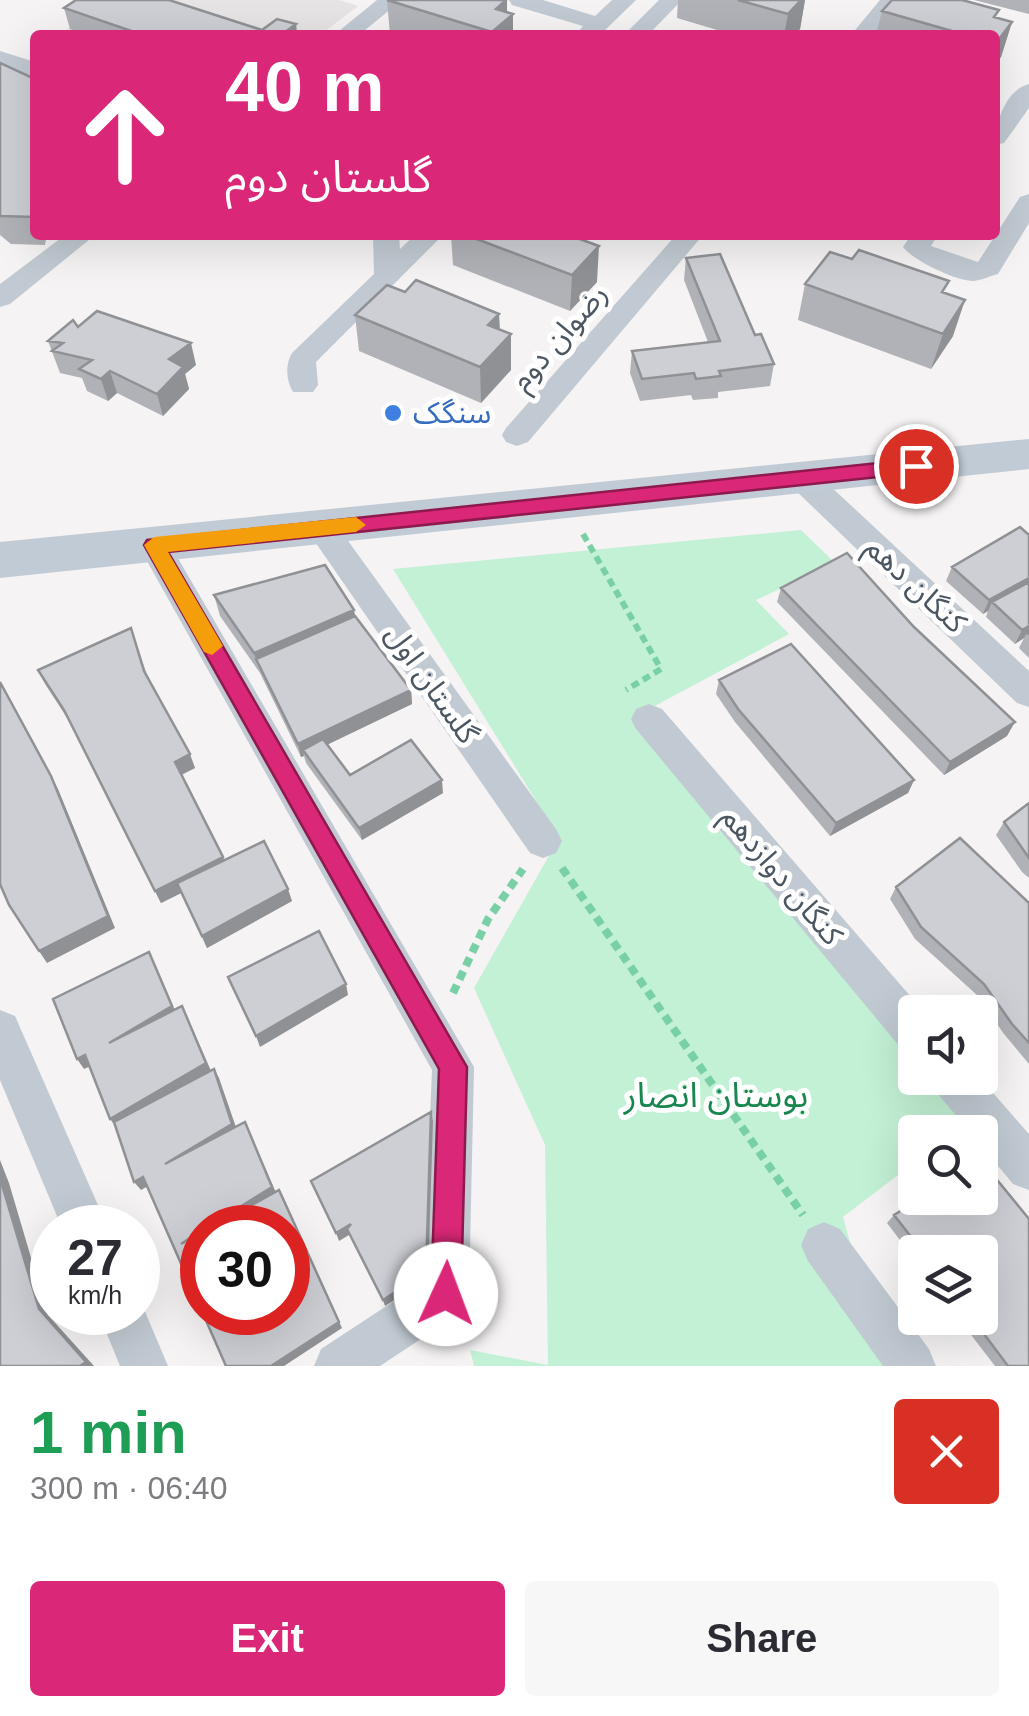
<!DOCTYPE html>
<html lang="en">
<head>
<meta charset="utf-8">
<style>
  body { margin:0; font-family:Arial,"Noto Sans Arabic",sans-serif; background:#f7f7f7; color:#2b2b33; height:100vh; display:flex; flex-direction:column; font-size:38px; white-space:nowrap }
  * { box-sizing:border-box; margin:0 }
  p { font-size:32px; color:#7c7c81 }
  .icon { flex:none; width:55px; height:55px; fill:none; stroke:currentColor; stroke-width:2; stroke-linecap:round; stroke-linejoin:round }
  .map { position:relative; height:1366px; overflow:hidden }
  .sheet { display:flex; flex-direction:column; background:#fff; flex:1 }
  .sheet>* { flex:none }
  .guide { position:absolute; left:30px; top:30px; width:970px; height:210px; border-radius:10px; box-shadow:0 10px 40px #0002; background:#db2777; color:#fff; overflow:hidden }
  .fabs { position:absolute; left:898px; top:995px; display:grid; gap:20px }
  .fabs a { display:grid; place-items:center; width:100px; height:100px; border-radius:10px; background:#fff; box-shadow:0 10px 40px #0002; font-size:50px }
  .speed { position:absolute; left:30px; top:1205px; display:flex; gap:20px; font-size:50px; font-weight:700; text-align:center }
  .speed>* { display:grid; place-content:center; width:130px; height:130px; border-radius:50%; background:#fff; box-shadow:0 10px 40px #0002; line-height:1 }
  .speed small { font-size:25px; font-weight:400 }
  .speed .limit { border:15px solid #d22; background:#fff; color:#111 }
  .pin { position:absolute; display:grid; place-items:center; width:85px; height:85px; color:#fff; margin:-42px; border:5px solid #fff; border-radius:50%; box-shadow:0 2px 10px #0007 }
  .me { position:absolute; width:110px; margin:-55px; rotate:2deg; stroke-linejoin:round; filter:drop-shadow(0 0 8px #0008) }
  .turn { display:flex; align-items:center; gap:35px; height:210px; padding:0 30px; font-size:45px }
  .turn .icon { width:130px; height:130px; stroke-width:2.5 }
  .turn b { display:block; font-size:70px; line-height:85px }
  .round { display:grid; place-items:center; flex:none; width:105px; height:105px; border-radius:10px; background:#f7f7f7 }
  .head { display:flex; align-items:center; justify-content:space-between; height:170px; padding:0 30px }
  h1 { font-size:60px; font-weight:700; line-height:75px; color:#1e9e55 }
  .cta { display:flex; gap:20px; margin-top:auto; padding:20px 30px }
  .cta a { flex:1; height:115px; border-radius:10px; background:#db2777; color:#fff; font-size:40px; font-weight:700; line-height:115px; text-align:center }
  .cta a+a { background:#f7f7f7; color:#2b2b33 }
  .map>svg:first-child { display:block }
  .education { fill:#e6e4e5 }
  .green { fill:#c3f1d5 }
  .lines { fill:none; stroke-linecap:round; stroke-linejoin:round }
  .path-far1 { stroke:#7ad0a6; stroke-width:6; stroke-dasharray:8 5; stroke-linecap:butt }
  .path { stroke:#7ad0a6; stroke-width:8; stroke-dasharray:9 6; stroke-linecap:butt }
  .minor { fill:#c1cad2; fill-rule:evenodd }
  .secondary { fill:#c1cbd6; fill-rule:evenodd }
  .wall { fill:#b0b2b7 }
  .shaded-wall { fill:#909195 }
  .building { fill:#cdcfd5; stroke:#909195; stroke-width:2.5 }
  .route { fill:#db2777; stroke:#8e194d; stroke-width:2.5 }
  .slow { fill:#f59e0b }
  .shop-dot { fill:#3f7fe0; stroke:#fff; stroke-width:4 }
  .labels { text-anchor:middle; stroke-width:10; stroke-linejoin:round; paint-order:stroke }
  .street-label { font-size:30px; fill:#4a5661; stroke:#fff }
  .shop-label { font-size:30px; fill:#366cbe; stroke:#fff; text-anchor:start }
  .near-park-label { font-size:35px; fill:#17864f; stroke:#fff }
</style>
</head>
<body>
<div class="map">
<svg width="1029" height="1366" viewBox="0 0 1029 1366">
  <rect width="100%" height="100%" fill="#f5f3f3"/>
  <!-- education -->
  <path class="education" d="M112,0H339L358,6L320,35H81L66,30Z"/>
  <!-- green -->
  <path class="green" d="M801,530L835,563L756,600L789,634L638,715L915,1059V1078H930L967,1122L953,1132H915V1162L843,1217L884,1366H474L470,1350L548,1365L545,1145L474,988L559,838L393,569Z"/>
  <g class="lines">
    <!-- path-far1 -->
    <path class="path-far1" d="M583,534L661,669L626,690"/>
    <!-- path -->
    <path class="path" d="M562,868L803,1215
      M453,993L488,919L523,869"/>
    <!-- minor -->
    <path class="minor" d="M377,0H402L359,35H334Z
      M509,0H543L595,16L612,0H636L600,35H576L583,26L512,5Z
      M659,0H682L648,35H624Z
      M880,0H903L874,35H851Z
      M0,51L35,62V77L0,66Z
      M1029,84V108L1004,143L995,145C995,124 1005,90 1029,84Z
      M1029,194V223L998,274C990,276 982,280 974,281C958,282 912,260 903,247L911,235H938L931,246L978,262L1020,197Z
      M65,235H95L10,304L0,307V284Z
      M373,235H399L400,249L415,235H443L316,362L318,385L313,392H293C286,381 285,364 292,353L374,274Z
      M676,235H703L528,442L517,446L506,442L502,435L506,428Z
      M802,467L813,470L1029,671V707L1017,703L791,486L787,478L791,470Z
      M322,516L333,520L556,829L562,841L556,853L543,858L530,853L311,536L306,528L311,520Z
      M154,533L165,536L474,1067L469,1294L463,1311L380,1366H314L321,1349L423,1282L432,1070L138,545L143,536Z
      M649,704L662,709L924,1012H915V1053L900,1047L636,729L631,719L636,709Z
      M0,1010L15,1016L108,1228H62L0,1080Z
      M931,1078H980L1029,1134V1190L1013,1184L980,1144V1132H970L937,1093Z
      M824,1222L840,1229L929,1349L936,1366H883L808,1261L801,1245L808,1229Z
      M138,1295L168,1366H120L98,1312H138Z"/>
    <!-- secondary -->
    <path class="secondary" d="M1029,439V469L0,578V542Z"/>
  </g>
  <!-- wall -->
  <path class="wall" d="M387,0H507V12L513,14V35H390Z
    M678,0H805L800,29L794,35H734L677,18Z
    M974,0H1029V14Z
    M64,8L262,30L296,24L297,35H86L70,29Z
    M882,11L1012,22L1001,57L995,65V35H876Z
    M0,63L35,79V235H47L45,245L11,244L0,235Z
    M451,235H587V242L597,282L570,311L453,265Z
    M686,258L755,335L774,364L770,386L718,392V398L693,400L691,395L640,401L630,373L632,351L708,342L684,280Z
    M805,284L953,336L931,369L798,320Z
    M405,292L499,314L500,330L511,370L481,403L359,351L355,315Z
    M78,327L196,365L185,374L189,389L163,416L117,393L108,401L87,391L82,378L60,373L48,341Z
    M1029,535V658L1019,648L1024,638L1015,644L986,617L988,611L983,614L946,581L952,567Z
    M781,588L1007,736L944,775L777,602Z
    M214,595L354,610L355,616L411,690L412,704L327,744L350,775L443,793L362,840L306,763L304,756L301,757L260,673L220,616Z
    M136,642L147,675L195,768L182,775L224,860L292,901L207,948L181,893L161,903L71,724L45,684L38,670Z
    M719,680L914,780L908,793L830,836L735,722L716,694Z
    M1029,803V878L1022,872L996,835L1004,822Z
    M896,887L1029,903V1064L1004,1034L977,995L915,939L890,899Z
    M980,1159L1029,1219V1366H995L958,1318H980V1252H915V1260L887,1223L894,1215L921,1198H980Z"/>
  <!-- shaded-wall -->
  <path class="shaded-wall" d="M507,0V19L513,14V35H492L496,9Z
    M801,0H805L800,29L794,35H784L788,14Z
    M1012,22L1001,57L995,65L996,43Z
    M296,24L297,35H281Z
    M581,235H587L586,261L599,246L597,282L570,311L572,275L577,238Z
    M965,300L953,336L931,369L943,334Z
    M499,314L500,346L511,334V370L481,403L480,367L488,325Z
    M191,343L196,365L185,374L189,389L163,416L157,394L169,359Z
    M110,371L117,393L108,401L101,379Z
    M1029,578V588L992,602L988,611L983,614L989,600Z
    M354,610L357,630L256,659L254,653Z
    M1029,626V635L1026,634L1024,638L1015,644L1022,630Z
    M411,690L412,704L306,755L303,750L304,756L301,757L298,744Z
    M1015,722L1007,736L944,775L950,762Z
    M190,754L195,768L180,775L175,762Z
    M51,776L58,789L115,928L47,963L39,951Z
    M442,780L443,793L362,840L359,828Z
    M914,780L908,793L830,836L836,823Z
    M223,857L228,870L161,903L155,891Z
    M288,889L292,901L207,948L202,936Z
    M149,952L178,1017L116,1054Z
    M346,984L348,995L260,1047L256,1036Z
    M182,1006L212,1073L117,1128L110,1119Z
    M85,1055L93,1065L84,1069L77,1059Z
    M214,1069L219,1078L238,1133L165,1164Z
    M431,1112L433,1121L428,1279L385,1306L383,1300Z
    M245,1122L277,1195L224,1228H206Z
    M0,1160L9,1183L48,1315L94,1366H80L39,1309L0,1178Z
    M143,1177L150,1185L141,1190L134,1182Z
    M283,1198L342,1328L284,1366H271Z
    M351,1224L354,1232L339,1241L336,1233Z"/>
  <!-- building -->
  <path class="building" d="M76,0H169L262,30L277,19L296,24L281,35H143L64,8Z
    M387,0H506L496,9L513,14L492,32Z
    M738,0H801L788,14Z
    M892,0H962L999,10L994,17L1012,22L996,43L995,35H966L882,11Z
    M0,63L35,79V217L0,216Z
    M466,235H581L577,238L599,246L572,275Z
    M859,250L949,281L942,292L965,300L943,334L805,284L830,252L852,259Z
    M720,254L755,335L761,334L774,364L719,371L721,376L696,379L694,373L642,379L632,351L720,341L686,258Z
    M416,280L499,314L488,325L511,334L480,367L355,315L387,285L405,292Z
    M97,311L191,343L169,359L183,367L157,394L110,371L101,379L79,369L92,360L52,351L63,343L48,341L73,320L78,327Z
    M1020,527L1029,535V578L989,600L952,567Z
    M847,553L914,627L1015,722L950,762L781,588Z
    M325,565L354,610L254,653L214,595Z
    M1029,582V626L1022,630L992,602Z
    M355,616L411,690L298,744L256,659Z
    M131,628L144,671L190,754L175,762L223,857L155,891L64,710L38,670Z
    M791,644L914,780L836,823L738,709L719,680Z
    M0,682L51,776L108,916L39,951L9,905L0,884Z
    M323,739L350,775L411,740L442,780L359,828L303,750Z
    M1029,803V858L1004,822Z
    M960,838L1029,903V1043L1012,1024L984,984L921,927L896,887Z
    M264,841L288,889L202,936L177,883Z
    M319,931L346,984L256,1036L228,977Z
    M149,952L172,1006L109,1043L182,1006L206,1063L110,1119L85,1055L77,1059L53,999Z
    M214,1069L232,1124L165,1164L245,1122L272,1187L206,1228H202V1230L181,1244L202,1232V1312H288V1228H210L279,1190L339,1322L271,1366H226L143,1177L134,1182L114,1122Z
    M431,1112L426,1272L383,1300L347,1229L351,1224L336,1233L311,1181Z
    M980,1159L1029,1219V1366H1008L972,1318H980V1252H923L894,1215L921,1198H980Z
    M0,1178L39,1309L86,1362L80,1366H0Z"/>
  <!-- route -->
  <path class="route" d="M916,459L925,466L916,473L168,552L467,1067L461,1294L457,1305L446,1309L435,1305L431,1294L439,1069L144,545L147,540Z"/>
  <!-- slow -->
  <path class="slow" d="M356,517L366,525L356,532L168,552L223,646L212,655L204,652L144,545L154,537Z"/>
  <!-- markers -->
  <circle class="shop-dot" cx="393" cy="413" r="10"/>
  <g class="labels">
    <!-- street labels -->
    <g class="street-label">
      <text transform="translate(559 337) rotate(-49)" y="10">رضوان دوم</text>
      <text transform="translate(916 585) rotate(43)" y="10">کنگان دهم</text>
      <text transform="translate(432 684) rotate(55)" y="10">گلستان اول</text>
      <text transform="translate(782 876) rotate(50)" y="10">کنگان دوازدهم</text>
    </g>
    <!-- shop labels -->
    <g class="shop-label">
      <text x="413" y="423">سنگک</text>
    </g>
    <!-- near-park labels -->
    <g class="near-park-label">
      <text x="716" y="1107">بوستان انصار</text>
    </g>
  </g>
</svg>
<div class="fabs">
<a><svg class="icon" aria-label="sound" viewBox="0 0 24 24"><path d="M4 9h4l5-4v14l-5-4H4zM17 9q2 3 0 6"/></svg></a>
<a><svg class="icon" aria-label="search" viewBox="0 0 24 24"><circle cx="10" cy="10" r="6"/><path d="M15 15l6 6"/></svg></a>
<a><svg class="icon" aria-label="layers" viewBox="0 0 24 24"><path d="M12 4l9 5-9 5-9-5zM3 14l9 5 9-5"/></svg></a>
</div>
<div class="speed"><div>27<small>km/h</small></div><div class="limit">30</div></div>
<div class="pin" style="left:916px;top:466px;background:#d93025"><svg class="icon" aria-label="arrive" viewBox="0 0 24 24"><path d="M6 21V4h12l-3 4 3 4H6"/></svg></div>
<svg class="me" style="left:446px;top:1294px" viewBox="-20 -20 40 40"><circle r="19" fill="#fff"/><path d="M0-13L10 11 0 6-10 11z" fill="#db2777"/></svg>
<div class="guide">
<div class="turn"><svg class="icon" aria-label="ahead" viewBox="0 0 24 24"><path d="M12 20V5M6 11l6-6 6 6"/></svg><div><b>40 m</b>گلستان دوم</div></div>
</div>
</div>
<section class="sheet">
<div class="head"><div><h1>1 min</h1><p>300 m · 06:40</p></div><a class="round" style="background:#d93025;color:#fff"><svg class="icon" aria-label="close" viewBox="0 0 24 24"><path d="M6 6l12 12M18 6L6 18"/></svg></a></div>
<div class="cta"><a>Exit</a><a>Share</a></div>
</section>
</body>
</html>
